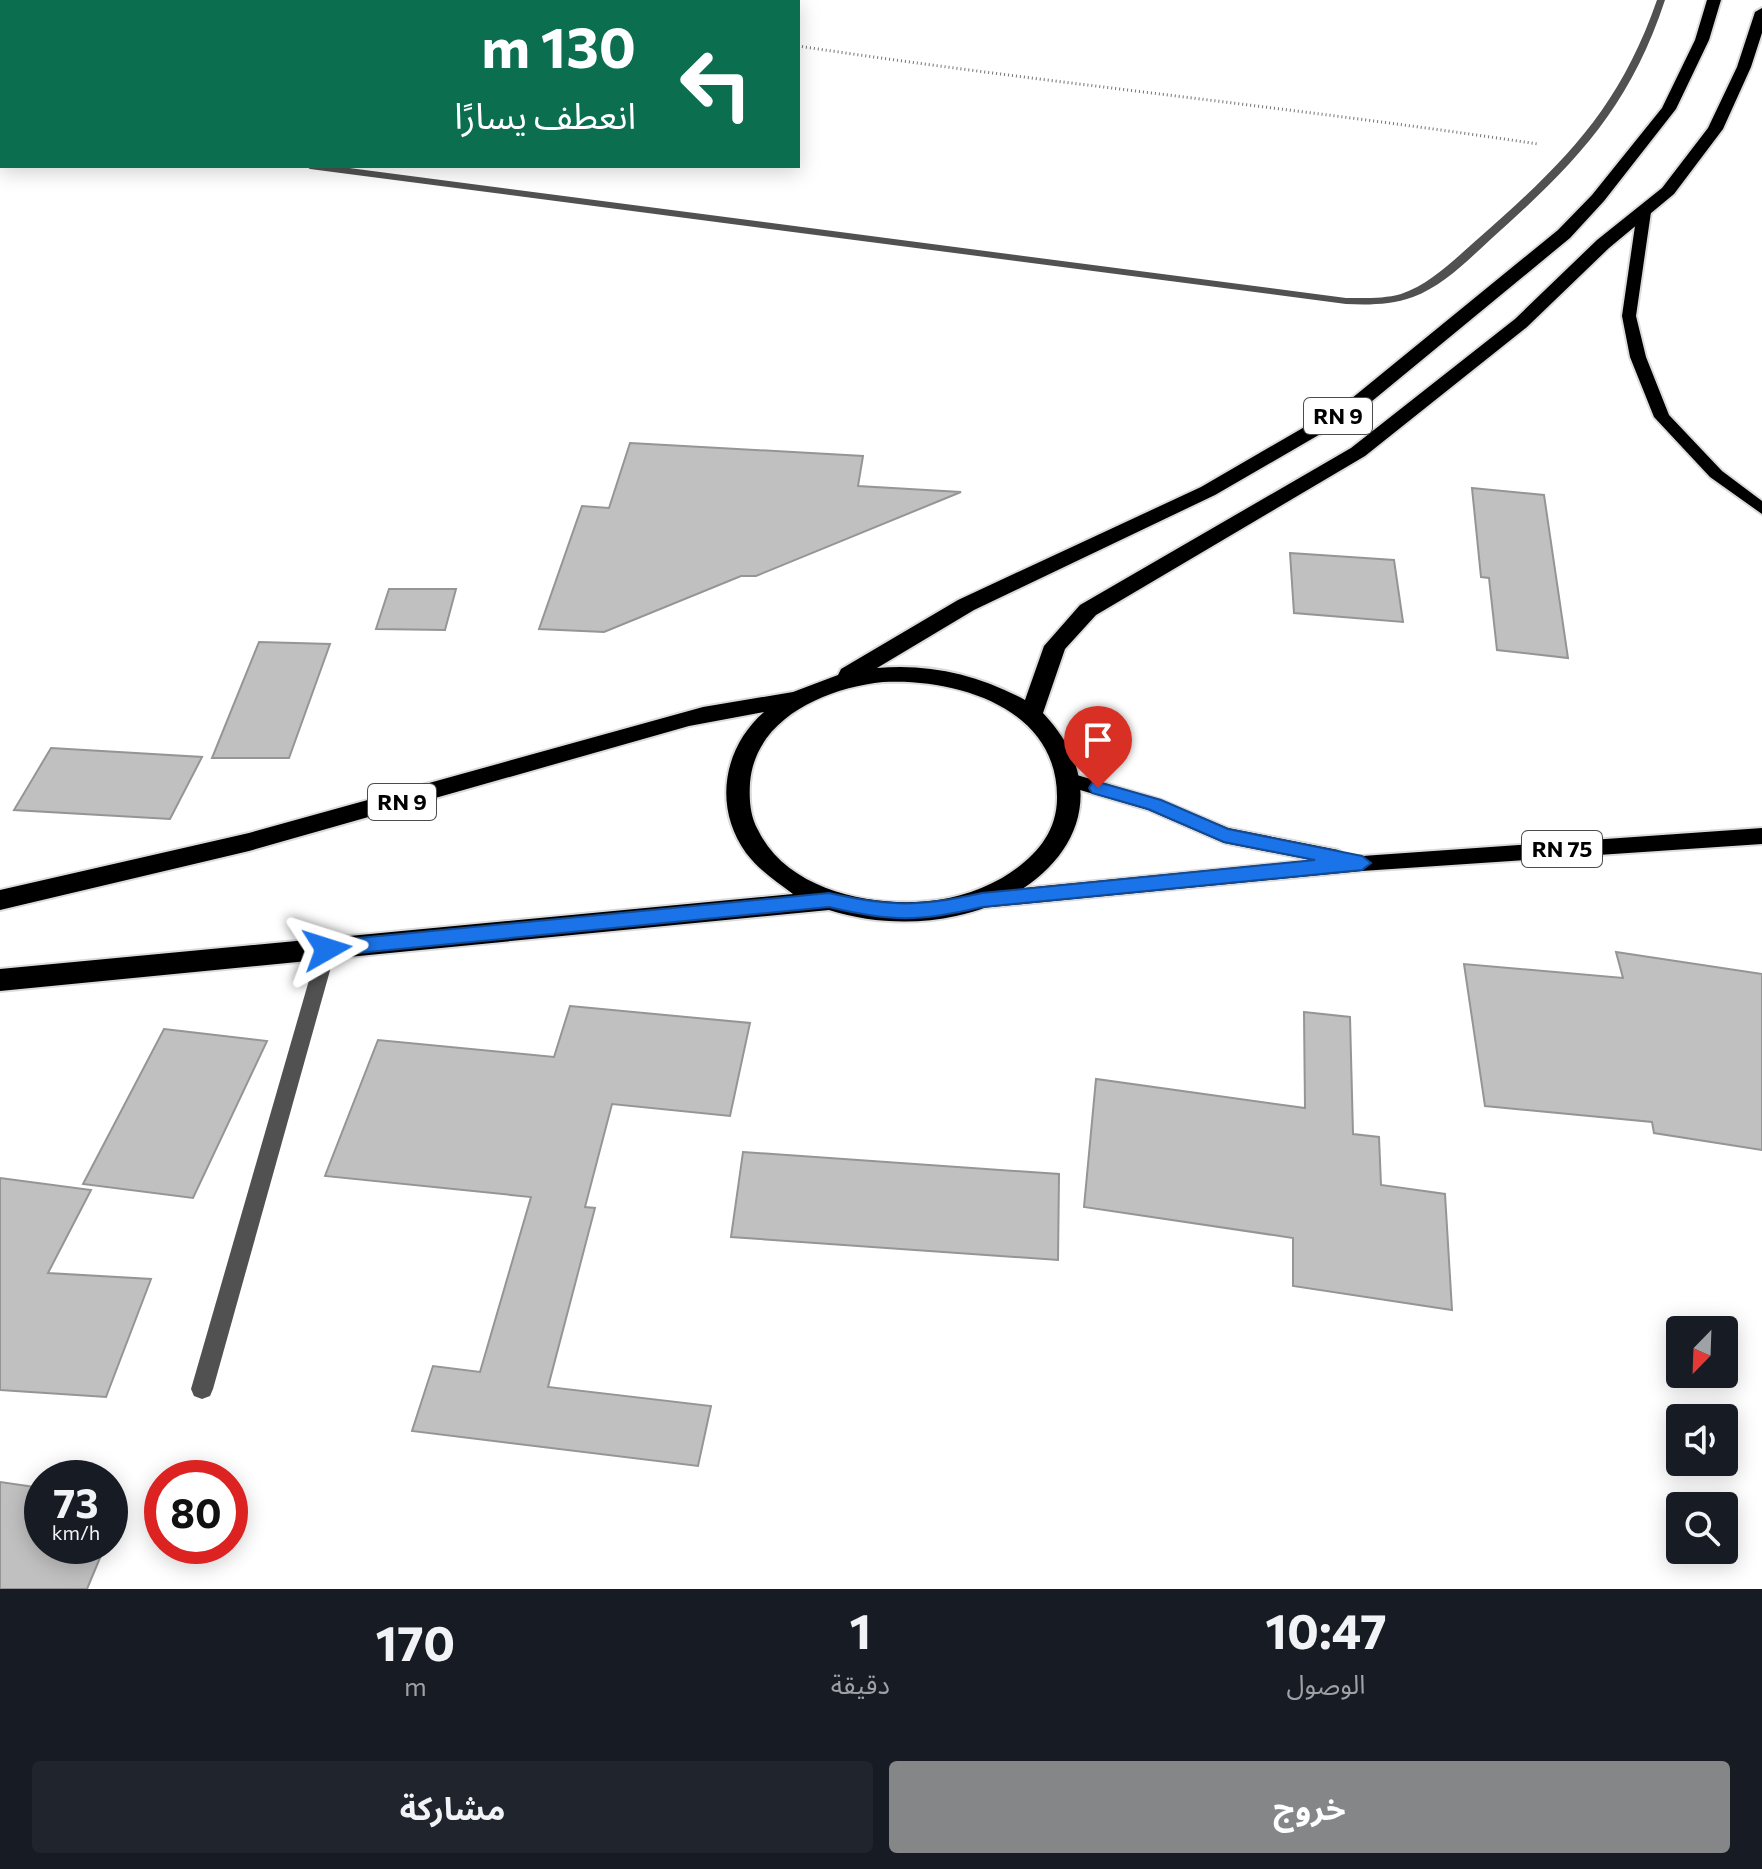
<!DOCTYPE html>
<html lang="ar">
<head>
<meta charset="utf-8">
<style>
  body { margin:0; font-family:Commissioner,"Noto Sans Arabic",sans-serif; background:#20242c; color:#f1f3f6; direction:rtl; height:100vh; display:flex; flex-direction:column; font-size:30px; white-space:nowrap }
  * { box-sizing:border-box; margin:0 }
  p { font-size:26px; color:#9ea1a6 }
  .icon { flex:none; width:44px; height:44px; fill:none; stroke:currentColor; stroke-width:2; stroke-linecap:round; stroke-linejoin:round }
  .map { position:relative; height:1589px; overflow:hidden; direction:ltr }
  .panel { display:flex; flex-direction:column; background:#171b24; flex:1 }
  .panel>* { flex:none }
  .banner { position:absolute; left:0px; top:0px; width:800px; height:168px; box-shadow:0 4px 20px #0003; direction:rtl; background:#0b6e4f; color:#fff; overflow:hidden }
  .needle { width:52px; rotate:203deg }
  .tools { position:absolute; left:1666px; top:1316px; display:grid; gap:16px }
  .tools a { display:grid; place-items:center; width:72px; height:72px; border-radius:8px; background:#171b24; box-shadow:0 4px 20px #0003; font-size:40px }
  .speed { position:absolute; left:24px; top:1460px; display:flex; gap:16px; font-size:40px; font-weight:700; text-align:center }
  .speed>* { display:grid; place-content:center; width:104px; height:104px; border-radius:50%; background:#171b24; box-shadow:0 4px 20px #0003; line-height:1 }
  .speed small { font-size:20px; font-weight:400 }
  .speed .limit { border:12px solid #d22; background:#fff; color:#111 }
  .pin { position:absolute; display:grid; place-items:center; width:68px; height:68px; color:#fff; margin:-82px -34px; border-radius:50% 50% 50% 0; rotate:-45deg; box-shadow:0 0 8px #0007 }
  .pin .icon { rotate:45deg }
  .me { position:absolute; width:88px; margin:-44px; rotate:84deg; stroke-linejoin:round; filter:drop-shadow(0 0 6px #0008) }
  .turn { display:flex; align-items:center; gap:28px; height:168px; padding:0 32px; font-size:36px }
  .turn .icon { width:104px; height:104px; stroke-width:2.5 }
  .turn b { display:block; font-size:56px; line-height:68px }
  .eta { display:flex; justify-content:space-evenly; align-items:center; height:136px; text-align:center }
  .eta b { font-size:48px; font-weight:700; line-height:56px }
  .action { display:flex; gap:16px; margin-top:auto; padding:16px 32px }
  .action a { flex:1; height:92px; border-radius:8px; background:#858687; color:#fff; font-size:32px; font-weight:700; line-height:92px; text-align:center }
  .action a+a { background:#20242c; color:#f1f3f6 }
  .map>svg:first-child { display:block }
  .building { fill:#c0c0c0; stroke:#959595; stroke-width:2 }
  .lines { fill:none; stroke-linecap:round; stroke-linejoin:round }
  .primary-casing { stroke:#dbdbdb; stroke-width:4 }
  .highway-casing { stroke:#dbdbdb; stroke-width:4 }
  .path { stroke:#737373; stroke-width:3; stroke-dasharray:1 3; stroke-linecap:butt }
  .lane { fill:#515151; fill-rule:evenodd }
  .street { fill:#515151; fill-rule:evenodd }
  .primary { fill:#000; fill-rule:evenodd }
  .highway { fill:#000; fill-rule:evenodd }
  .route { fill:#1a73e8; stroke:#114b97; stroke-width:2 }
  .labels { text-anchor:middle; stroke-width:6; stroke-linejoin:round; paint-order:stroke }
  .shield { fill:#fff; stroke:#4c4c4c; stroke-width:2 }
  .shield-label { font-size:22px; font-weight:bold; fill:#000 }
</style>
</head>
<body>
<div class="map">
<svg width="1762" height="1589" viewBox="0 0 1762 1589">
  <rect width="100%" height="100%" fill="#fff"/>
  <!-- building -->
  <path class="building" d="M630,443L863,456L858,486L961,492L756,576H741L604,632L539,629L582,506L609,508Z
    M1472,488L1544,495L1568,658L1497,650L1489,578L1481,577Z
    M1290,553L1394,560L1403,622L1294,613Z
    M389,589H456L445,630L376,629Z
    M259,642L330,644L289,758H212Z
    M51,748L202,757L170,819L14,810Z
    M1616,952L1762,974V1150L1654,1133L1652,1122L1485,1106L1464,964L1623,978Z
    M570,1006L750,1023L730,1116L612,1104L585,1207L595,1208L548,1387L711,1406L698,1466L412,1431L433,1366L480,1372L531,1197L325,1176L378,1040L554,1057Z
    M1304,1012L1350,1017L1353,1134L1379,1137L1381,1185L1445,1194L1452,1310L1293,1286V1238L1084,1207L1096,1079L1305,1108Z
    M164,1029L267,1041L193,1198L83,1184Z
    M743,1152L1059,1174L1058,1260L731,1237Z
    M0,1178L91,1190L48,1273L151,1279L106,1397L0,1390Z
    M0,1482L42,1488V1546H105L87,1589H0Z"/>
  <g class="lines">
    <!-- primary casing -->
    <g class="primary-casing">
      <path id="primary" d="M1644,208L1651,212L1636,316L1646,357L1669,415L1722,471L1762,501V514L1710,477L1654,417L1630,357L1622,316L1637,212Z
        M1070,773L1162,800L1228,828L1338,850L1348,857L1762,828V844L1362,871L982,908L975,906L971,900L975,894L982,892L1311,860L1224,843L1148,810L1063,785L1060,780Z"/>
    </g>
    <!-- highway casing -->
    <g class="highway-casing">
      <path id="highway" d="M1707,0H1721L1709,40L1676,109L1604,201L1570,238L1360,411L1215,495L974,610L877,668C929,663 979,675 1025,700L1044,646L1080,605L1351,448L1515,319L1597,240L1662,188L1708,128L1737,67L1755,12L1762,8V33L1751,67L1723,129L1674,194L1609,248L1527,327L1365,456L1096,615L1065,649L1043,713C1127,802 1058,894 956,916C915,925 870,923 829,910L0,991V969L793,894C776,881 759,870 746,853C713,807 723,748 764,712L689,726L249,851L0,910V890L249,833L703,707L793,692L838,675L841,669L958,600L1201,487L1346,403L1558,230L1592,195L1662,108L1695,40ZM883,682C957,678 1058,708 1057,798C1057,835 1032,860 1002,878C975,893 946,901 915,902C859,904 785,886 758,830C750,816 749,799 750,783C755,718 826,688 883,682Z"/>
    </g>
    <!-- path -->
    <path class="path" d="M512,0L523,2
      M798,46C1044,83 1292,107 1538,144"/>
    <!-- lane -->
    <path class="lane" d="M1657,0H1665C1629,109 1575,164 1491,239C1468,260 1443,286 1413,297C1391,305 1368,305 1346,304L310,169L305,166H334L1346,298C1364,298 1383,299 1401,294C1431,284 1457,257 1480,237C1565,162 1619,109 1657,0Z
      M0,122H2V129H0Z"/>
    <!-- street -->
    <path class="street" d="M327,942L333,944L336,949L213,1389L210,1396L202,1399L194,1396L191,1389L318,949L321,944Z"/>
    <!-- primary -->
    <use href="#primary" class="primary"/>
    <!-- highway -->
    <use href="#highway" class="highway"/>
  </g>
  <!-- route -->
  <path class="route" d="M1098,782L1161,800L1228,829L1362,856L1371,863L1362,870L982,907C919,922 892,922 829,907L327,956L320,954L317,949L320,943L327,941L829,893C892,907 919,907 982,893L1315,860L1224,842L1148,809L1092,793L1089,788L1092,783Z"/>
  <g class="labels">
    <!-- shield labels -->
    <g class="shield">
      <rect x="1304" y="398" width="68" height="36" rx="6"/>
      <rect x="368" y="784" width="68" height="36" rx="6"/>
      <rect x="1522" y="831" width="80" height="36" rx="6"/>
    </g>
    <g class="shield-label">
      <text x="1338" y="424">RN 9</text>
      <text x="402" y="810">RN 9</text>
      <text x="1562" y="857">RN 75</text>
    </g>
  </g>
</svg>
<div class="tools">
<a><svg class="needle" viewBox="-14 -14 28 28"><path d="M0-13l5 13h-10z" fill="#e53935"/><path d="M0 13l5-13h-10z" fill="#9ea1a6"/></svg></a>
<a><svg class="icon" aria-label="sound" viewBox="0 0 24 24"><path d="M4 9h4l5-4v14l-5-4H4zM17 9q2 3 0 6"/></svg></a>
<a><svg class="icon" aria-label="search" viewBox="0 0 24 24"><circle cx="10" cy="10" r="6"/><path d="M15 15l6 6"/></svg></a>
</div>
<div class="speed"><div>73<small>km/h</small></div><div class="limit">80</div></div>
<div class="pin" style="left:1098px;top:788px;background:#d93025"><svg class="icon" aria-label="arrive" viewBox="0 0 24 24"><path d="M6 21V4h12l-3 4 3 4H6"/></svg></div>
<svg class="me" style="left:327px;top:949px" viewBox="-20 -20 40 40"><path d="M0-17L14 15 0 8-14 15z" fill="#1a73e8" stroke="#fff" stroke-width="4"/></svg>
<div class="banner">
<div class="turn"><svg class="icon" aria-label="left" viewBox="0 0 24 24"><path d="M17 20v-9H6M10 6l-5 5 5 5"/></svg><div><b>130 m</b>انعطف يسارًا</div></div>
</div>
</div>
<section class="panel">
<div class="eta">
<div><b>10:47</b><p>الوصول</p></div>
<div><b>1</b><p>دقيقة</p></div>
<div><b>170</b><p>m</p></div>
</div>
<div class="action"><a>خروج</a><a>مشاركة</a></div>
</section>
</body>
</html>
